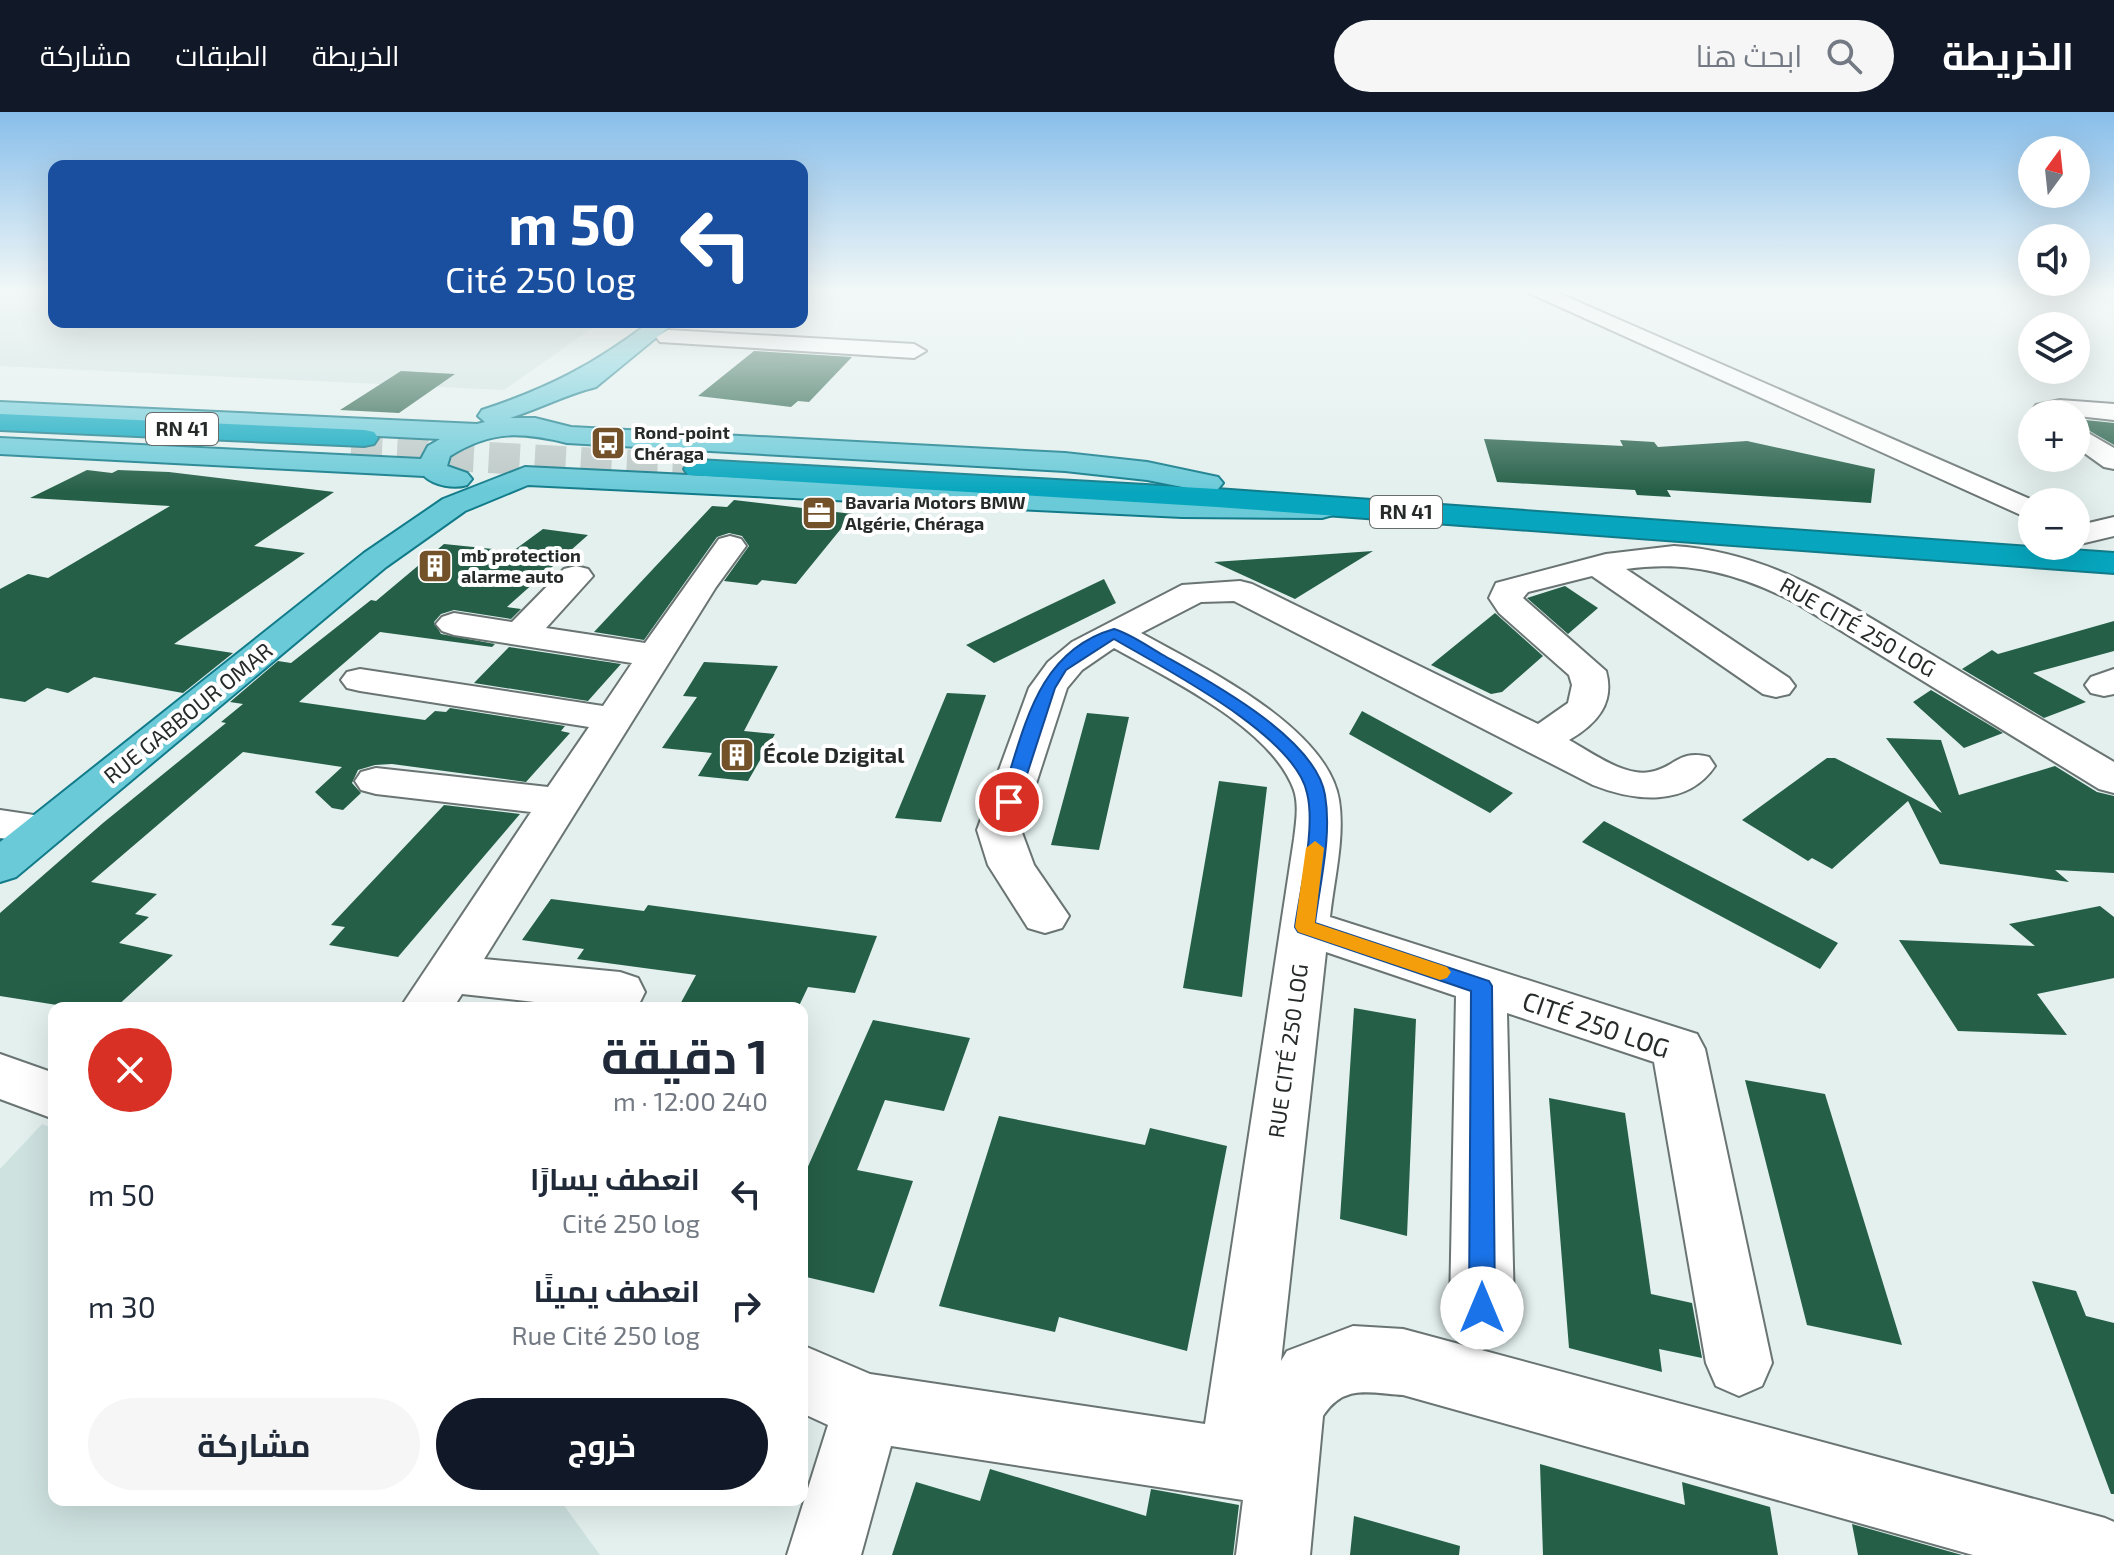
<!DOCTYPE html>
<html lang="ar">
<head>
<meta charset="utf-8">
<style>
  body { margin:0; font-family:"Exo 2",Cairo,sans-serif; background:#f6f6f7; color:#1f2937; direction:rtl; height:100vh; display:flex; flex-direction:column; font-size:30px; white-space:nowrap }
  * { box-sizing:border-box; margin:0 }
  p { font-size:26px; color:#747a83 }
  .icon { flex:none; width:44px; height:44px; fill:none; stroke:currentColor; stroke-width:2; stroke-linecap:round; stroke-linejoin:round }
  .map { position:relative; flex:1; overflow:hidden; direction:ltr }
  .panel { position:absolute; left:48px; top:890px; width:760px; height:504px; display:flex; flex-direction:column; background:#fff; border-radius:16px; box-shadow:0 8px 32px #0002; direction:rtl }
  .panel>* { flex:none }
  .guide { position:absolute; left:48px; top:48px; width:760px; height:168px; border-radius:16px; box-shadow:0 8px 32px #0002; direction:rtl; background:#1a4fa0; color:#fff; overflow:hidden }
  .needle { width:52px; rotate:15deg }
  .tools { position:absolute; left:2018px; top:24px; display:grid; gap:16px }
  .tools a { display:grid; place-items:center; width:72px; height:72px; border-radius:50%; background:#fff; box-shadow:0 8px 32px #0002; font-size:40px }
  .pin { position:absolute; display:grid; place-items:center; width:68px; height:68px; color:#fff; margin:-34px; border:4px solid #fff; border-radius:50%; box-shadow:0 2px 8px #0007 }
  .me { position:absolute; width:88px; margin:-44px; rotate:0deg; stroke-linejoin:round; filter:drop-shadow(0 0 6px #0008) }
  .turn { display:flex; align-items:center; gap:28px; height:168px; padding:0 40px; font-size:36px }
  .turn .icon { width:104px; height:104px; stroke-width:2.5 }
  .turn b { display:block; font-size:56px; line-height:68px }
  .round { display:grid; place-items:center; flex:none; width:84px; height:84px; border-radius:42px; background:#f6f6f7 }
  .head { display:flex; align-items:center; justify-content:space-between; height:136px; padding:0 40px }
  h1 { font-size:48px; font-weight:700; line-height:60px }
  .primary-button { display:flex; gap:16px; margin-top:auto; padding:16px 40px }
  .primary-button a { flex:1; height:92px; border-radius:48px; background:#111827; color:#fff; font-size:32px; font-weight:700; line-height:92px; text-align:center }
  .primary-button a+a { background:#f6f6f7; color:#1f2937 }
  ul { padding:0; list-style:none }
  li { display:flex; align-items:center; gap:24px; height:112px; padding:0 40px }
  li div { flex:1 }
  li b { display:block; font-size:30px }
  li em { font-style:normal }
  header { display:flex; align-items:center; gap:48px; box-sizing:border-box; height:112px; padding:0 40px; background:#111827; color:#fff }
  header strong { font-size:38px }
  nav { display:flex; gap:44px; margin-inline-start:auto; font-size:28px }
  .search { width:560px; height:72px; background:#f6f6f7; display:flex; align-items:center; gap:20px; box-sizing:border-box; padding:0 28px; border-radius:44px; color:#747a83; font-size:30px }
  .map>svg:first-child { display:block }
  .built { fill:#cee2e0 }
  .building { fill:#255f48 }
  .lines { fill:none; stroke-linecap:round; stroke-linejoin:round }
  .highway-tunnel { stroke:#bdc9c7; stroke-width:31; stroke-dasharray:31 15; stroke-linecap:butt }
  .minor-casing { stroke:#697473; stroke-width:4 }
  .major-casing { stroke:#127b8a; stroke-width:4 }
  .highway-casing { stroke:#127b8a; stroke-width:4 }
  .minor { fill:#fff; fill-rule:evenodd }
  .major { fill:#6acad8; fill-rule:evenodd }
  .highway { fill:#07a6be; fill-rule:evenodd }
  .route { fill:#1a73e8; stroke:#114b97; stroke-width:2 }
  .slow { fill:#f59e0b }
  .labels { text-anchor:middle; stroke-width:8; stroke-linejoin:round; paint-order:stroke }
  .far-poi-label { font-size:18px; font-weight:bold; fill:#262b2a; stroke:#fff; text-anchor:start }
  .shield { fill:#fff; stroke:#676b6a; stroke-width:2 }
  .shield-label { font-size:20px; font-weight:bold; fill:#262b2a }
  .street-label { font-size:22px; fill:#262b2a; stroke:#fff }
  .poi-label { font-size:22px; font-weight:bold; fill:#262b2a; stroke:#fff; text-anchor:start }
  .near-street-label { font-size:26px; fill:#262b2a; stroke:#fff }
</style>
</head>
<body>
<header>
<strong>الخريطة</strong>
<div class="search"><svg class="icon" aria-label="search" viewBox="0 0 24 24"><circle cx="10" cy="10" r="6"/><path d="M15 15l6 6"/></svg>ابحث هنا</div>
<nav><a>الخريطة</a><a>الطبقات</a><a>مشاركة</a></nav>
</header>
<div class="map">
<svg width="2114" height="1443" viewBox="0 0 2114 1443">
  <rect width="100%" height="100%" fill="#e3f0ee"/>
  <!-- built -->
  <path class="built" d="M0,177H54V210H601L504,278L0,254Z
    M42,1012L54,1017V1388H560L600,1443H0V1057Z"/>
  <!-- building -->
  <path class="building" d="M754,239L852,245L809,290L798,289L791,295L698,284Z
    M401,259L455,262L399,301L340,298Z
    M2076,307L2114,311V333L2076,311Z
    M1484,327L1623,334L1620,328L1654,330L1658,335L1747,329L1875,357L1871,391L1667,378L1671,385L1637,383L1635,378L1497,370Z
    M87,358L112,361L118,358L169,360L334,380L254,434L305,441L174,532L233,541L183,581L94,565L68,581L47,576L25,590L0,586V477L28,462L48,466L170,394L30,386Z
    M734,388L853,402L796,472L762,468L757,473L724,469L749,434L742,424L729,421L717,425L644,528L594,520L712,394L727,395Z
    M543,417L588,423L507,495L521,497L511,507L454,498L441,502L434,510L441,522L495,532L492,535L380,520L299,590L425,608L435,599L446,600L450,596L565,614L561,619L570,621L526,670L392,652L375,653L358,658L352,671L361,681L343,698L332,696L315,680L342,655L243,640L91,770L157,782L135,802L149,805L119,831L173,843L115,896H76L0,884V801L103,711L226,611L221,610L243,592L230,590L278,549L291,551L371,488L376,489L444,432L513,439Z
    M1373,439L1295,487L1214,450Z
    M1104,467L1116,491L994,551L966,533Z
    M1565,474L1598,496L1568,522L1527,486Z
    M1495,501L1543,544L1502,580L1491,582L1431,553Z
    M2114,509V539L2033,561L2086,590L2044,606L1962,557L1992,538L1998,542Z
    M509,535L621,552L588,589L474,571Z
    M704,550L778,554L744,619L775,622L748,669L698,664L712,641L662,636L697,585L683,584Z
    M1931,578L2003,621L1964,636L1913,590Z
    M947,581L986,583L941,710L895,706Z
    M1362,599L1513,681L1490,701L1349,622Z
    M1087,601L1129,605L1099,738L1051,733Z
    M1886,626L1941,628L1959,683L2055,654L2097,680L2114,684V761L2055,758L2069,770L1940,752L1908,689L1832,757L1812,746L1808,749L1742,708L1827,646H1835L1942,701Z
    M1219,669L1267,675L1242,885L1183,876Z
    M444,693L520,702L398,845L329,833L345,815L331,813Z
    M1604,709L1838,831L1820,857L1582,730Z
    M551,787L644,799L648,793L877,824L855,881L808,875L798,896H678L696,863L577,847L584,837L522,828Z
    M2100,794L2114,805V866L2037,882L2067,923L1958,919L1899,828L2035,834L2009,812Z
    M1354,896L1416,907L1407,1124L1340,1107Z
    M873,908L970,926L944,999L885,988L857,1058L913,1069L874,1181L802,1164V1068Z
    M1745,968L1825,982L1902,1233L1807,1213Z
    M1549,986L1625,1001L1651,1182L1692,1191L1702,1246L1659,1237L1662,1260L1569,1236Z
    M999,1004L1145,1033L1150,1016L1227,1034L1187,1239L1059,1205L1055,1220L939,1194Z
    M2032,1169L2076,1179L2086,1204L2114,1211V1382H2111Z
    M1540,1352L1685,1393L1682,1370L1770,1395L1778,1443H1543Z
    M990,1357L1146,1404L1151,1377L1239,1393L1233,1443H892L916,1370L980,1389Z
    M1354,1404L1460,1434L1459,1443H1350Z
    M1852,1412L1962,1443H1858Z"/>
  <g class="lines">
    <!-- highway-tunnel -->
    <path class="highway-tunnel" d="M351,338L698,357"/>
    <!-- minor casing -->
    <g class="minor-casing">
      <path id="minor" d="M1520,177H1549L2037,390H2032V408Z
        M668,218L914,232L926,239L914,246L660,230L656,225Z
        M2060,288L2114,292V308L2032,299L2036,293Z
        M2076,314L2114,336V357L2104,355L2076,335Z
        M2114,405V424L2076,433V414Z
        M730,424L741,427L746,434L716,475L484,847L620,860L638,866L645,880L638,894L588,896L462,882L453,896H400L531,700L376,682L361,678L355,669L361,660L376,656L548,675L589,615L360,579L347,576L341,568L347,560L360,557L603,594L632,551L454,523L442,519L436,512L442,505L454,501L512,510L564,457L576,454L588,457L593,464L546,516L645,531L719,427Z
        M1674,434C1770,440 1844,490 1924,538C1987,576 2051,613 2114,650V681L2099,677L1796,491C1740,462 1689,448 1626,457L1789,566L1795,574L1789,582L1776,585L1763,582L1592,464L1528,480L1523,486L1606,559C1615,591 1597,612 1569,628C1591,640 1624,665 1650,660C1675,656 1678,637 1709,645L1715,654C1687,696 1633,689 1593,673L1234,489L1201,490L1141,521C1200,554 1327,614 1339,688C1345,725 1334,768 1330,805L1697,922L1705,937L1772,1251L1762,1274L1739,1284L1716,1274L1706,1251L1654,950L1507,901L1514,1196L1505,1218L1482,1227L1459,1218L1450,1196L1456,884L1326,840L1281,1249L1287,1239L1353,1214L1403,1217L2105,1406L2114,1410V1443H1973L1403,1283C1368,1281 1344,1272 1323,1304L1310,1443H1236L1243,1388L891,1334L861,1443H787L828,1313L802,1301V1233L870,1262L1205,1312L1294,727C1296,711 1299,693 1294,678C1271,615 1169,567 1114,536L1082,558L1067,576L1021,718L1034,753L1069,804L1062,816L1045,821L1028,816L988,753L977,718L1029,576L1048,550L1072,530L1182,473L1240,469L1252,472L1538,612L1568,591L1572,573L1569,563L1499,501L1489,486L1496,471L1606,442Z
        M2114,557V582L2104,584L2091,581L2085,573L2091,565Z
        M0,698L61,707L68,717L61,727L46,732L0,726Z
        M0,942L54,961V1007L0,987Z"/>
    </g>
    <!-- major casing -->
    <g class="major-casing">
      <path id="major" d="M650,210H675L596,275C567,282 539,297 510,306H535L571,315L1065,341L1147,350L1218,365L1223,371L1218,377L1208,380L1147,368L1065,359L567,331C521,320 492,318 450,344L447,354L467,361L472,367L467,373C454,377 435,374 424,364L0,342V326L421,347L428,334L440,327L0,306V290L477,312L485,310L478,304L482,298C549,276 593,253 650,210Z
        M525,355L1182,387L1322,388L1333,391L1337,397L1333,403L1322,406L1182,405L528,373L465,399L386,455L16,765L0,770V730L364,441L443,387Z"/>
    </g>
    <!-- highway casing -->
    <g class="highway-casing">
      <path id="highway" d="M0,302L364,318L374,320L378,326L374,332L364,334L0,318Z
        M698,348L1217,377L2114,441V461L1217,395L688,363L684,357L688,351Z"/>
    </g>
    <!-- minor -->
    <use href="#minor" class="minor"/>
    <!-- major -->
    <use href="#major" class="major"/>
    <!-- highway -->
    <use href="#highway" class="highway"/>
  </g>
  <!-- sky -->
  <linearGradient id="sky" x2="0" y2="1"><stop stop-color="#88beea"/><stop offset="0.47" stop-color="#f2f8f7"/><stop offset="1" stop-color="#f2f8f7" stop-opacity="0"/></linearGradient>
  <rect width="2114" height="380" fill="url(#sky)"/>
  <!-- route -->
  <path class="route" d="M1114,517C1131,522 1147,534 1163,543C1209,569 1316,626 1325,683C1332,724 1320,770 1315,811L1489,869L1492,874L1495,1196L1491,1205L1482,1209L1473,1205L1469,1196L1471,879L1298,820L1295,815C1300,777 1316,717 1307,681C1295,623 1163,556 1114,527L1066,558L1055,576L1018,690L1009,695L1000,690C1024,621 1034,540 1114,517Z"/>
  <!-- slow -->
  <path class="slow" d="M1315,729L1324,736L1315,811L1447,855L1451,860L1447,866L1440,868L1298,820L1295,815L1306,736Z"/>
  <!-- icons -->
  <defs>
    <g id="bus-square" transform="scale(1.8)"><rect x="-9" y="-9" width="18" height="18" rx="4" fill="#735129" stroke="#fff"/><path d="M-5-6H5V4H4V6H2V4H-2V6H-4V4H-5ZM-3.5-4V0h7V-4ZM-3.5 1.2v1.5H-2V1.2ZM2 1.2v1.5H3.5V1.2Z" fill="#fff"/></g>
    <g id="office-square" transform="scale(1.8)"><rect x="-9" y="-9" width="18" height="18" rx="4" fill="#735129" stroke="#fff"/><path d="M-6-3h4V-5.5h4V-3h4V5H-6ZM-1-4.5V-3h2v-1.5ZM-6 0V1H6V0Z" fill="#fff"/></g>
    <g id="building-square" transform="scale(1.8)"><rect x="-9" y="-9" width="18" height="18" rx="4" fill="#735129" stroke="#fff"/><path d="M-4-6H4V6H1V3H-1V6H-4ZM-2.5-4.3h1.7v1.8h-1.7ZM.8-4.3h1.7v1.8H.8ZM-2.5-1h1.7V.8h-1.7ZM.8-1h1.7V.8H.8Z" fill="#fff"/></g>
  </defs>
  <g fill-rule="evenodd">
    <use href="#bus-square" x="608" y="331"/>
    <use href="#office-square" x="819" y="401"/>
    <use href="#building-square" x="435" y="454"/>
    <use href="#building-square" x="737" y="643"/>
  </g>
  <g class="labels">
    <!-- far-poi labels -->
    <g class="far-poi-label">
      <text x="634" y="327">Rond-point<tspan x="634" dy="21">Chéraga</tspan></text>
      <text x="845" y="397">Bavaria Motors BMW<tspan x="845" dy="21">Algérie, Chéraga</tspan></text>
      <text x="461" y="450">mb protection<tspan x="461" dy="21">alarme auto</tspan></text>
    </g>
    <!-- shield labels -->
    <g class="shield">
      <rect x="146" y="301" width="72" height="32" rx="6"/>
      <rect x="1370" y="384" width="72" height="32" rx="6"/>
    </g>
    <g class="shield-label">
      <text x="182" y="324">RN 41</text>
      <text x="1406" y="407">RN 41</text>
    </g>
    <!-- street labels -->
    <g class="street-label">
      <text transform="translate(1858 515) rotate(30)" y="8">RUE CITÉ 250 LOG</text>
      <text transform="translate(188 601) rotate(-39)" y="8">RUE GABBOUR OMAR</text>
      <text transform="translate(1288 939) rotate(-82)" y="8">RUE CITÉ 250 LOG</text>
    </g>
    <!-- poi labels -->
    <g class="poi-label">
      <text x="763" y="651">École Dzigital</text>
    </g>
    <!-- near-street labels -->
    <g class="near-street-label">
      <text transform="translate(1596 913) rotate(19)" y="9">CITÉ 250 LOG</text>
    </g>
  </g>
</svg>
<div class="tools">
<a><svg class="needle" viewBox="-14 -14 28 28"><path d="M0-13l5 13h-10z" fill="#e53935"/><path d="M0 13l5-13h-10z" fill="#747a83"/></svg></a>
<a><svg class="icon" aria-label="sound" viewBox="0 0 24 24"><path d="M4 9h4l5-4v14l-5-4H4zM17 9q2 3 0 6"/></svg></a>
<a><svg class="icon" aria-label="layers" viewBox="0 0 24 24"><path d="M12 4l9 5-9 5-9-5zM3 14l9 5 9-5"/></svg></a>
<a>+</a>
<a>−</a>
</div>
<div class="pin" style="left:1009px;top:690px;background:#d93025"><svg class="icon" aria-label="arrive" viewBox="0 0 24 24"><path d="M6 21V4h12l-3 4 3 4H6"/></svg></div>
<svg class="me" style="left:1482px;top:1196px" viewBox="-20 -20 40 40"><circle r="19" fill="#fff"/><path d="M0-13L10 11 0 6-10 11z" fill="#1a73e8"/></svg>
<div class="guide">
<div class="turn"><svg class="icon" aria-label="left" viewBox="0 0 24 24"><path d="M17 20v-9H6M10 6l-5 5 5 5"/></svg><div><b>50 m</b>Cité 250 log</div></div>
</div>
<section class="panel">
<div class="head"><div><h1>1 دقيقة</h1><p>240 m · 12:00</p></div><a class="round" style="background:#d93025;color:#fff"><svg class="icon" aria-label="close" viewBox="0 0 24 24"><path d="M6 6l12 12M18 6L6 18"/></svg></a></div>
<ul>
<li><svg class="icon" aria-label="left" viewBox="0 0 24 24"><path d="M17 20v-9H6M10 6l-5 5 5 5"/></svg><div><b>انعطف يسارًا</b><p>Cité 250 log</p></div><em>50 m</em></li>
<li><svg class="icon" aria-label="right" viewBox="0 0 24 24"><path d="M7 20v-9h11M14 6l5 5-5 5"/></svg><div><b>انعطف يمينًا</b><p>Rue Cité 250 log</p></div><em>30 m</em></li>
</ul>
<div class="primary-button"><a>خروج</a><a>مشاركة</a></div>
</section>
</div>
</body>
</html>
